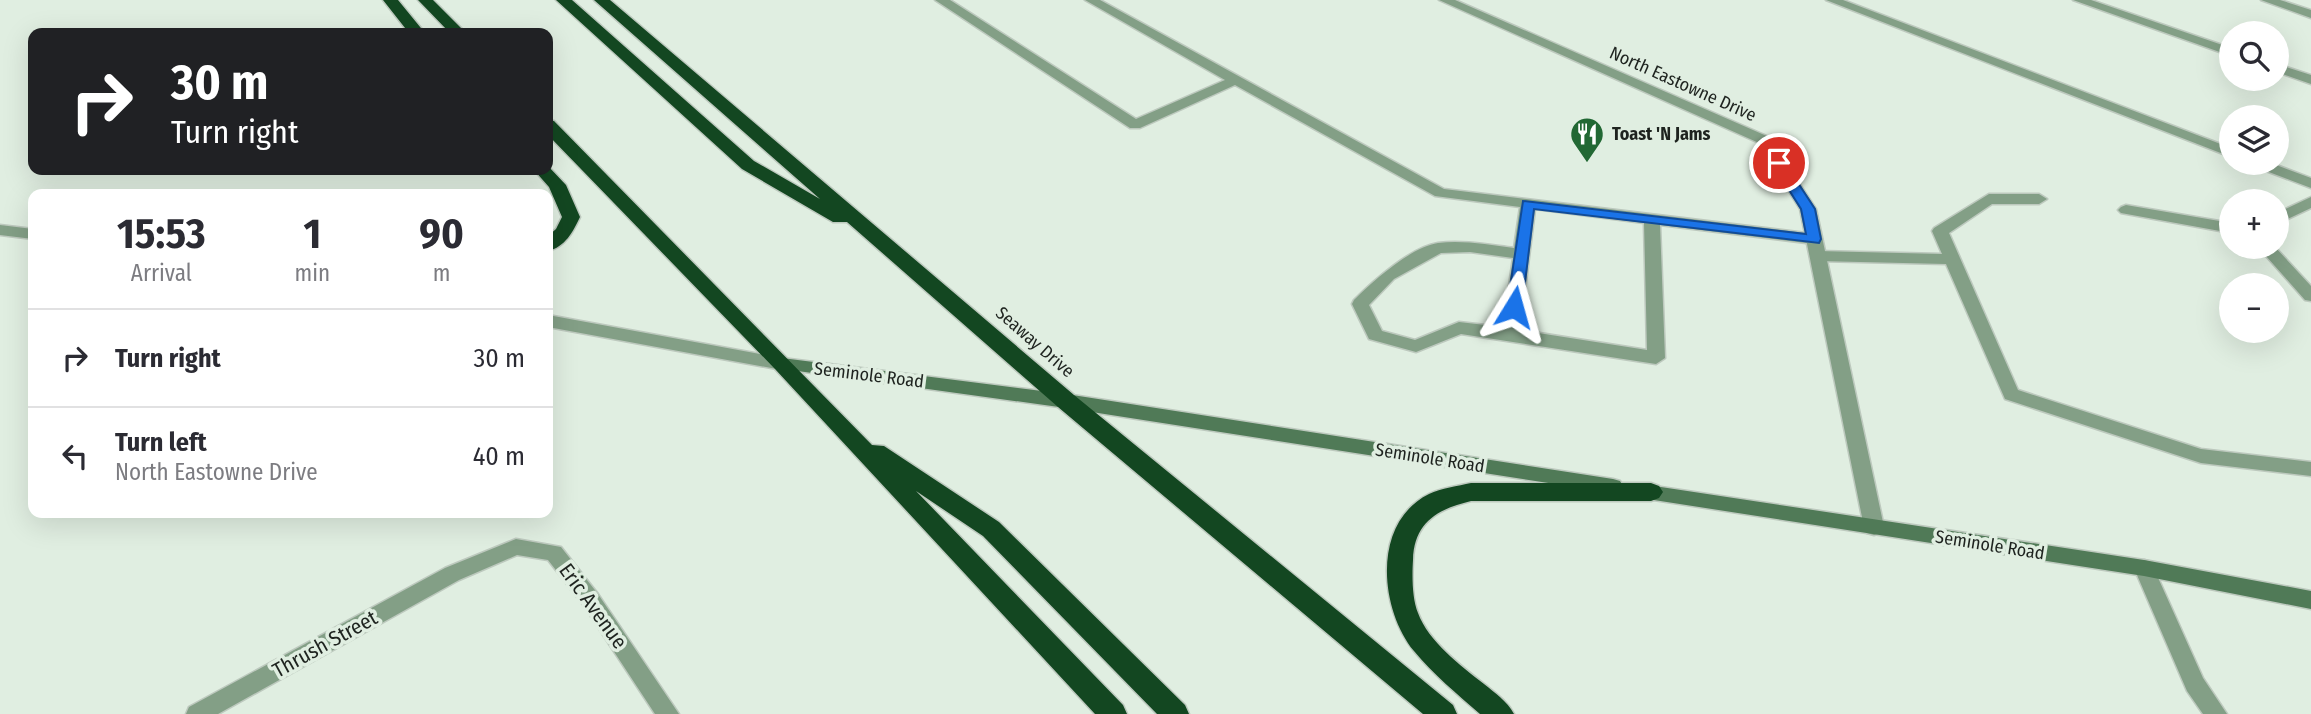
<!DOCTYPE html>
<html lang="en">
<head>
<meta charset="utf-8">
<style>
  body { margin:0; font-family:"Fira Sans Condensed",sans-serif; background:#f7f7f7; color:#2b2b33; height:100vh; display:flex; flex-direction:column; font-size:26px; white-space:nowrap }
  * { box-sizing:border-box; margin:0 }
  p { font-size:23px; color:#7c7c81 }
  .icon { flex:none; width:38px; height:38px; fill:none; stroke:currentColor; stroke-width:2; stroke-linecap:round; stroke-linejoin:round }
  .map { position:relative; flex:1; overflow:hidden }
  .panel { position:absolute; left:28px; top:189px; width:525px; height:329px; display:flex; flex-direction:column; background:#fff; border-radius:14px; box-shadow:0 7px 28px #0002 }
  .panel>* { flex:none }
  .guide { position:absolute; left:28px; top:28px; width:525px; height:147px; border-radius:14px; box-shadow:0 7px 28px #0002; background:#202124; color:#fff; overflow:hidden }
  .tools { position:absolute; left:2219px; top:21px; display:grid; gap:14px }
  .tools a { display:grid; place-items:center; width:70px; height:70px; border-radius:50%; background:#fff; box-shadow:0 7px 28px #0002; font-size:35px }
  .pin { position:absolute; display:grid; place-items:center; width:60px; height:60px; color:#fff; margin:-30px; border:4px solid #fff; border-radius:50%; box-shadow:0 2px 7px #0007 }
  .me { position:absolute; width:77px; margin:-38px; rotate:8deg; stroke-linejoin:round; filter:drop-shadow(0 0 5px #0008) }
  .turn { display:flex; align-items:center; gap:24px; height:147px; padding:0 28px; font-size:32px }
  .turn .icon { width:91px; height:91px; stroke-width:2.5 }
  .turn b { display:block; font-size:49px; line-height:60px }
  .eta { display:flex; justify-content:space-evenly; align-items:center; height:119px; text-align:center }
  .eta b { font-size:42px; font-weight:700; line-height:49px }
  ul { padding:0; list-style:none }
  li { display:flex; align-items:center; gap:21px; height:98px; padding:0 28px; border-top:2px solid #e1e1e2 }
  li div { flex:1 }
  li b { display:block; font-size:26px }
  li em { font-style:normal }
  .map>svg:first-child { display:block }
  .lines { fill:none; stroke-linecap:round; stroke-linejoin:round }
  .lane-casing { stroke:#bdc9be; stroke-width:3 }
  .street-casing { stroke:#bdc9be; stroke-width:3 }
  .secondary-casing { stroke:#bdc9be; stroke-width:3 }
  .highway-casing { stroke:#bdc9be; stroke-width:3 }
  .lane { fill:#839f86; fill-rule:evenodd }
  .street { fill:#839f86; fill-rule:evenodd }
  .secondary { fill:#507a57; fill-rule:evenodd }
  .highway { fill:#134721; fill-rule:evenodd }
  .route { fill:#1a73e8; stroke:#114b97; stroke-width:2 }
  .labels { text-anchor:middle; stroke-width:7; stroke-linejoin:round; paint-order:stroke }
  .street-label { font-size:18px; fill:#1e231f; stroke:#e0eee1 }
  .poi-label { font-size:18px; font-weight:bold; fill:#1e231f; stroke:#e0eee1; text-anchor:start }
  .near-street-label { font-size:21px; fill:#1e231f; stroke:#e0eee1 }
</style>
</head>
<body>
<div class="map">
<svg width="2311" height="714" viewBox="0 0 2311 714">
  <rect width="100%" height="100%" fill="#e0eee1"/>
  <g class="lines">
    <!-- lane casing -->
    <g class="lane-casing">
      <path id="lane" d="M935,0H950L1136,119L1225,80L1085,0H1100L1444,189L1814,234L1822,239L1814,244L1660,225L1665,358L1656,364L1461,334L1416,352L1369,339L1352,304L1354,300C1373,281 1411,247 1438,243C1464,240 1489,245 1514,248L1520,207L1435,196L1235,85L1140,128H1130ZM1535,209L1644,223L1647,350L1520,330ZM1470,252L1513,258L1503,327L1459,322L1415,340L1382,331L1369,305L1394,279L1441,253Z
        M1826,0H1843L2231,148V157Z
        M2073,0H2091L2231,48V56Z
        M2261,0H2280L2311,10V18Z
        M2277,64L2311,75V84L2277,72Z
        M2251,163H2271L2311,178V188L2253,166Z
        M1989,194H2039L2047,199L2039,204H1992L1949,233L2018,390L2201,449L2311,462V476L2201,463L2005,399L1946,264L1818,261L1810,256L1818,251L1942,254L1932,231L1934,228Z
        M2311,197V208L2277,224V213Z
        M2126,205L2231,223V233L2121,213L2118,210L2121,207Z
        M2258,247H2275L2311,286V301L2305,300Z
        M2144,560L2151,562L2203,678L2227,714H2203L2187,691L2134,568L2137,562Z"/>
    </g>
    <!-- street casing -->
    <g class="street-casing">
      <path id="street" d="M1439,0H1455L1769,137L1816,209L1884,527L1881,533L1874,535L1867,533L1864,527L1800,209L1759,143Z
        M0,225L33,229V239L0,235Z
        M548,315L782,358L791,364L782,370L548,327Z
        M516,539L561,547L598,594L679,714H655L584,606L548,560L517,555L459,580L218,714H186L189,707L445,568Z"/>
    </g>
    <!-- secondary casing -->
    <g class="secondary-casing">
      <path id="secondary" d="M782,358L1066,394L1613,479L1620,481L1623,486L1620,491L1613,493L1066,408L776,368L773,364L776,360Z
        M1641,484L2144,560L2311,591V609L2144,576L1641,498L1634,496L1631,491L1634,486Z"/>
    </g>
    <!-- highway casing -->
    <g class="highway-casing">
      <path id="highway" d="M383,0H398L425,33H409Z
        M418,0H433L466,33H450Z
        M556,0H572L754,161L820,199L594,0H610L1074,395L1453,705L1457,714H1423L1058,407L847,222H833L742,169Z
        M548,120L554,121L872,445L884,446L999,522L1185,705L1189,714H1157L983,536L916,491L1123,705L1127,714H1095L775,369L548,135Z
        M548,166L566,185L580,217C573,232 565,247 548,251V236L556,229L562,217L549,187L534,170H548Z
        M1471,483H1651L1659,486L1663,492L1659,498L1651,501H1471C1438,509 1414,522 1413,560C1412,575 1412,599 1418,613C1428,641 1461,666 1484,684C1495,693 1507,701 1514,714H1480C1457,694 1433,674 1414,651C1379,608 1372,522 1429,494C1441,488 1458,486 1471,483Z"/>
    </g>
    <!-- lane -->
    <use href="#lane" class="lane"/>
    <!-- street -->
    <use href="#street" class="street"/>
    <!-- secondary -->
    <use href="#secondary" class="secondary"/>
    <!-- highway -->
    <use href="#highway" class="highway"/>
  </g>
  <!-- route -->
  <path class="route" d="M1779,159L1783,160L1815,209L1821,239L1819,243L1534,209L1522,307L1514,312L1507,307L1523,201L1806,234L1801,209L1772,163Z"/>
  <!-- icons -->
  <defs>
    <g id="restaurant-pin" transform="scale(1.75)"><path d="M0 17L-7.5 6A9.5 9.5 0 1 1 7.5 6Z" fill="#226834" stroke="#e0eee1"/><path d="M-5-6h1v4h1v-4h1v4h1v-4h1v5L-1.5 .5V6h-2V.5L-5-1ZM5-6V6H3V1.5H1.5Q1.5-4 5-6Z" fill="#fff"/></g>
  </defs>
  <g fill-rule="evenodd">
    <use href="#restaurant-pin" x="1587" y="134"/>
  </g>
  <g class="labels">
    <!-- street labels -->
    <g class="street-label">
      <text transform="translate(1683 84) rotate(24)" y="6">North Eastowne Drive</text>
      <text transform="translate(1035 342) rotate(41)" y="6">Seaway Drive</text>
      <text transform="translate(869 375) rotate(7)" y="6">Seminole Road</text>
      <text transform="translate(1430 458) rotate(9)" y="6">Seminole Road</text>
      <text transform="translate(1990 545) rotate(9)" y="6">Seminole Road</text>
    </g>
    <!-- poi labels -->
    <g class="poi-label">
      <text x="1612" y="140">Toast 'N Jams</text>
    </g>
    <!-- near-street labels -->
    <g class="near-street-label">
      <text transform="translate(593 606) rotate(54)" y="7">Eric Avenue</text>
      <text transform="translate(325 644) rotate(-29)" y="7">Thrush Street</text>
    </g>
  </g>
</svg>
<div class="tools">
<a><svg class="icon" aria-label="search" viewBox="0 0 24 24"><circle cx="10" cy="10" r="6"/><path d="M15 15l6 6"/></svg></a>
<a><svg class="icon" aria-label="layers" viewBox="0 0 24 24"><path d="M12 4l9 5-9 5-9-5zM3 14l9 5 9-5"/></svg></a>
<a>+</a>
<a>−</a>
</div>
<div class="pin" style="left:1779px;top:163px;background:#d93025"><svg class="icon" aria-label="arrive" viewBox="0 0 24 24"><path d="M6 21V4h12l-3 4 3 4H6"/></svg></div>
<svg class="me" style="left:1514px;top:307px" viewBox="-20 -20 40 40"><path d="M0-17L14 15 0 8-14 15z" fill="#1a73e8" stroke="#fff" stroke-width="4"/></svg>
<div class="guide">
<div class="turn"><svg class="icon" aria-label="right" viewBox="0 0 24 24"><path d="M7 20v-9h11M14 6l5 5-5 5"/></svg><div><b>30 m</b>Turn right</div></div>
</div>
<section class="panel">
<div class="eta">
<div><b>15:53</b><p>Arrival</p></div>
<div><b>1</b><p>min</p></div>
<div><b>90</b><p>m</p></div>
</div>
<ul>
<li><svg class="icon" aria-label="right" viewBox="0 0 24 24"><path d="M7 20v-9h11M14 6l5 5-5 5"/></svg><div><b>Turn right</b></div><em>30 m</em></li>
<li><svg class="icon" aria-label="left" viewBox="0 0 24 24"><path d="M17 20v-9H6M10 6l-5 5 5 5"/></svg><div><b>Turn left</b><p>North Eastowne Drive</p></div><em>40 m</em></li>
</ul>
</section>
</div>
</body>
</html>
